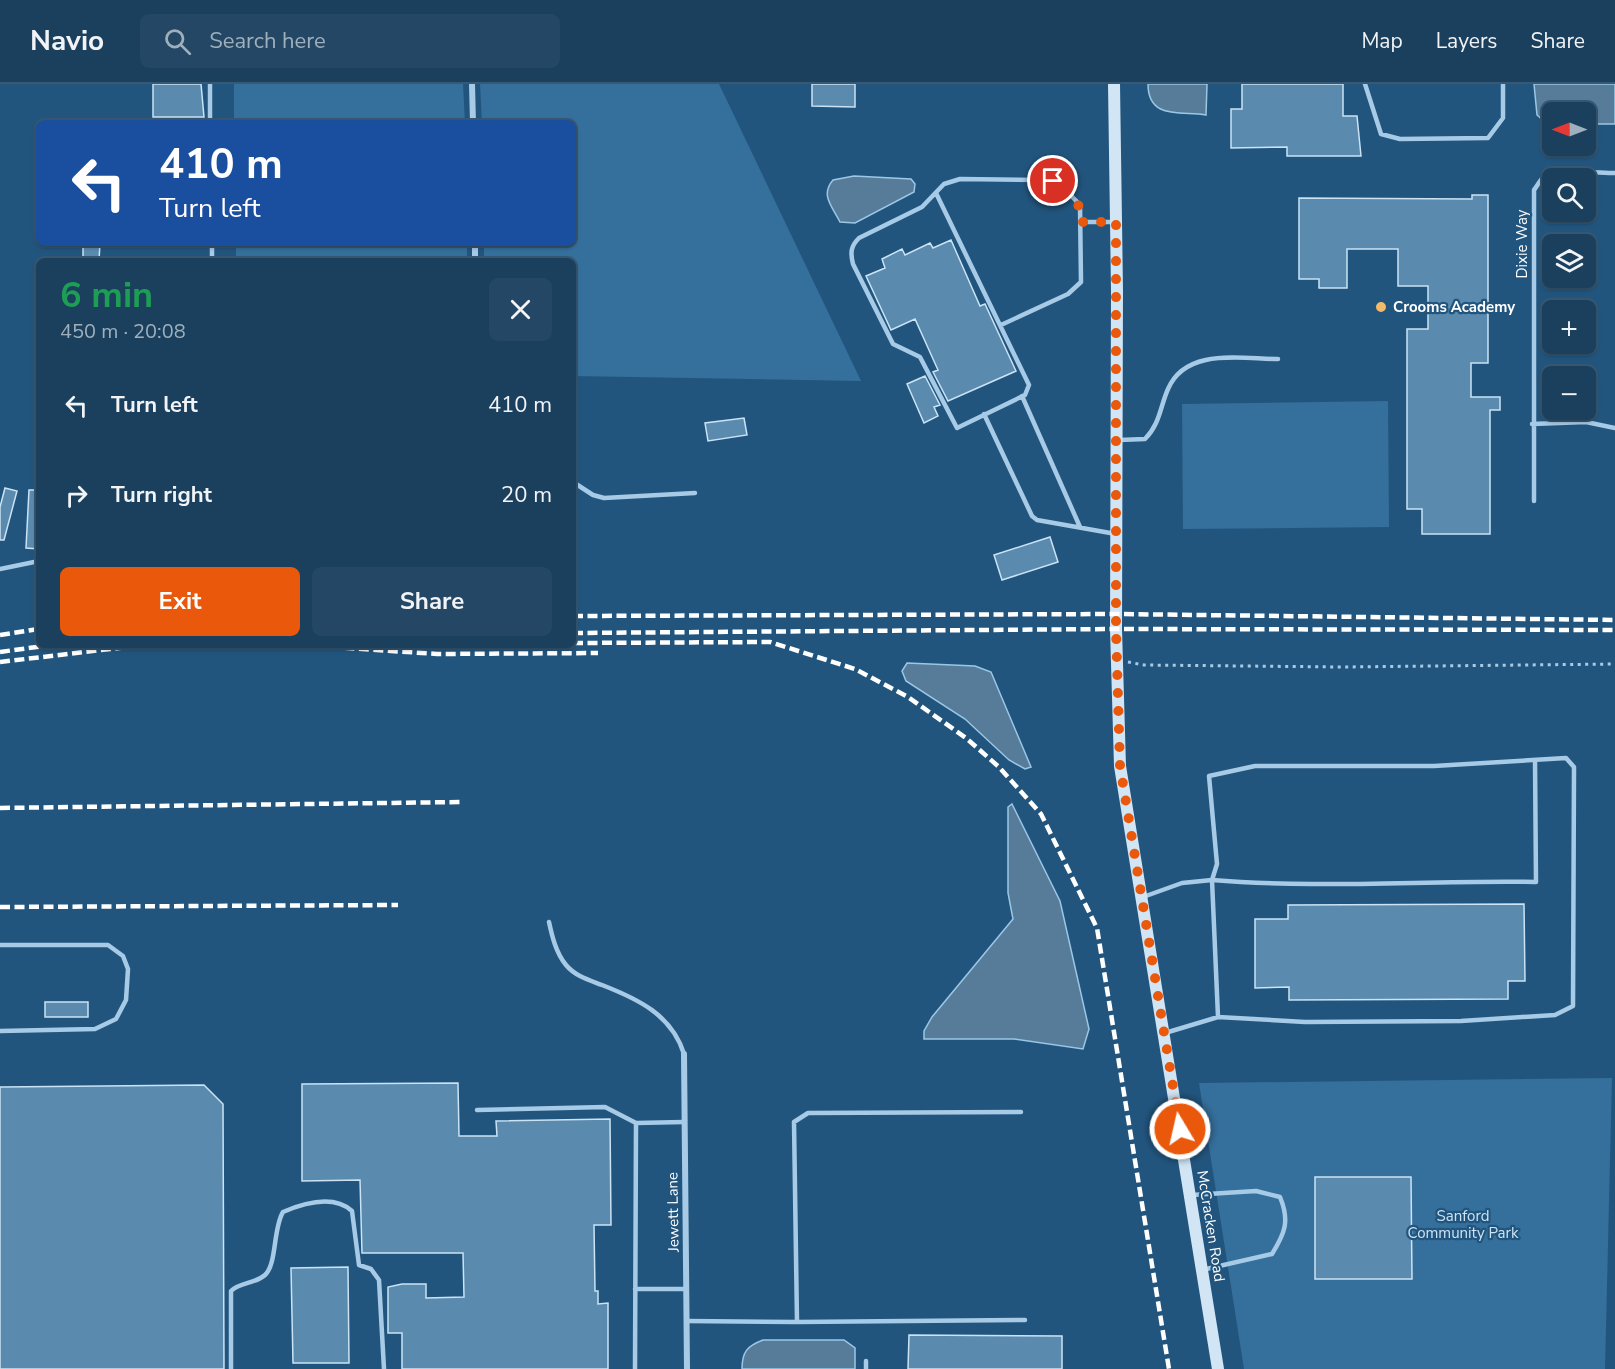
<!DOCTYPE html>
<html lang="en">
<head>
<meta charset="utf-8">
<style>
  body { margin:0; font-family:"Nunito Sans",sans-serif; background:#234764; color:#f1f3f6; height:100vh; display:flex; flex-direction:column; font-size:22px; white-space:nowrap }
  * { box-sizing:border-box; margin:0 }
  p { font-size:20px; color:#9fafbc }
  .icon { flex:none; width:33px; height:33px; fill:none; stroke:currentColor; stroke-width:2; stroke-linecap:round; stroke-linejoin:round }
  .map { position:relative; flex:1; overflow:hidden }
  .details { position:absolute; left:36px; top:174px; width:540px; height:390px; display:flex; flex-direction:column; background:#1a405e; border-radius:9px; box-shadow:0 2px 4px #0004,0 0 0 2px #385973 }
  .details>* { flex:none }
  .banner { position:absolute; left:36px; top:36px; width:540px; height:126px; border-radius:9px; box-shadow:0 2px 4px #0004,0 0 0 2px #385973; background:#1a4fa0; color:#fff; overflow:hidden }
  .needle { width:39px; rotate:270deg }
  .controls { position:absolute; left:1542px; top:18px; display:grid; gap:12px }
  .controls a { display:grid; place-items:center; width:54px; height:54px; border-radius:9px; background:#1a405e; box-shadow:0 2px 4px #0004,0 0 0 2px #385973; font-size:30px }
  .pin { position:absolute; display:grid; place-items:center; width:51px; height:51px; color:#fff; margin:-26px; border:3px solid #fff; border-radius:50%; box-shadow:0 2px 6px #0007 }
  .me { position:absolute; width:66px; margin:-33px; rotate:351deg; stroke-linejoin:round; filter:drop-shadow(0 0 4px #0008) }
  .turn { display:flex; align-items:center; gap:21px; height:126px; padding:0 24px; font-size:27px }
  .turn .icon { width:78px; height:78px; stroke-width:2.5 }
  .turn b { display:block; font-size:42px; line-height:51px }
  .round { display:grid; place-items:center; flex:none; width:63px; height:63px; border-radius:9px; background:#234764 }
  .headline { display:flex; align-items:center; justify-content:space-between; height:102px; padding:0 24px }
  h1 { font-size:36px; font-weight:700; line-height:45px; color:#1e9e55 }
  .primary-button { display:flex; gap:12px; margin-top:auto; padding:12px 24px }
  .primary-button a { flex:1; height:69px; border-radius:9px; background:#ea580c; color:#fff; font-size:24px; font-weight:700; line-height:69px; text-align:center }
  .primary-button a+a { background:#234764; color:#f1f3f6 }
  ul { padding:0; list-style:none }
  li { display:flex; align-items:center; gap:18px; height:90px; padding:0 24px }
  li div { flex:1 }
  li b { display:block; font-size:22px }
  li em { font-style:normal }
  header { display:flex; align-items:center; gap:36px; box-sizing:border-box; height:84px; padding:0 30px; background:#1a405e; border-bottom:2px solid #385973 }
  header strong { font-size:28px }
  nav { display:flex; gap:33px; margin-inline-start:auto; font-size:21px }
  .search { width:420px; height:54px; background:#234764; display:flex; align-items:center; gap:15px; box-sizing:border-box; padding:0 21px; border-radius:9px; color:#9fafbc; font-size:22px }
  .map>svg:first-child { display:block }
  .green { fill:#356f9c }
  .water { fill:#577c99; stroke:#9bc7e7; stroke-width:1.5 }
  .building { fill:#5b8aaf; stroke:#cae3f5; stroke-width:1.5 }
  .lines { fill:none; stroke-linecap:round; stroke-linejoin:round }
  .path { stroke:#a7cbe6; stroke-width:3; stroke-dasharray:3 4.5; stroke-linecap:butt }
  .lane { stroke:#a7cbe6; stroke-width:4.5 }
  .street { stroke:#a7cbe6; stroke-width:6 }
  .secondary { stroke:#d1e5f5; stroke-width:12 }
  .rail { stroke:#fff; stroke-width:4.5; stroke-dasharray:10 4.5; stroke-linecap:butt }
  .route { stroke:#ea580c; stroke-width:10; stroke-dasharray:0 18 }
  .poi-dot { fill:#f2bb6a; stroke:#22557e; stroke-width:2 }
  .labels { text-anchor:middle; stroke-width:4.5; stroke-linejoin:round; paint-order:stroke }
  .street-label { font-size:15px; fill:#fff; stroke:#22557e }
  .poi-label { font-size:15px; font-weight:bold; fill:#fff; stroke:#22557e; text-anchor:start }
  .park-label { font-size:15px; fill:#cae3f5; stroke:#22557e }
</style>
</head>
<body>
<header>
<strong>Navio</strong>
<div class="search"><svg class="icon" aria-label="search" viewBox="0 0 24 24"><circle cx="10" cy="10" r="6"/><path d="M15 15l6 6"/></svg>Search here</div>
<nav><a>Map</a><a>Layers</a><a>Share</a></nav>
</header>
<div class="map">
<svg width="1615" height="1285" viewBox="0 0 1615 1285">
  <rect width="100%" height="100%" fill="#22557e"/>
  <!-- green -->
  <path class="green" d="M234,0H463L465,39H234Z
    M480,0H719L861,297L573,292V177H484V159H573V39H482Z
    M236,159H467V177H236Z
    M1388,317L1389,443L1183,445L1182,320Z
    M1612,994L1605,1285H1244L1199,999Z"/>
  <!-- water -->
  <path class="water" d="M1148,0H1207L1206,31C1181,27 1148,36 1148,0Z
    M1534,0H1615V40H1586V28H1552V39H1546L1537,31Z
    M854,92L911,95L915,100L914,108L855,139L840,138C832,122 820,111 833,96Z
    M907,579L975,582L991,588L1031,683L1025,685L1009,676L965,635L906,597L902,587Z
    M1012,720L1060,817L1089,945L1083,965L1014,955H924V947L932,933L1013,835L1008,809V723Z
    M763,1256H844L855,1264V1285H742C742,1268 747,1262 763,1256Z"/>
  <!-- building -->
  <path class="building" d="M153,0H201L204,33H153Z
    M812,0H855V23L812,22Z
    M1242,0H1343V32H1357L1361,72H1287V63L1231,64V25H1242Z
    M1472,111H1488V279H1471V313H1500V326H1490V450H1422V425H1407V245H1428V202H1398V165H1347V204H1319V195H1299V114L1472,115Z
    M951,156L980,222L985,220L1016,287L948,317L933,288L938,286L915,235L891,246L866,192L885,184L882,175L902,165L905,171L930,159L933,164Z
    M83,159H100L99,177H83Z
    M925,292L940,321L934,323L938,332L924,339L907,300Z
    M744,334L747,351L708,357L705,339Z
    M5,404L17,407L4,456H0V423Z
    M29,406H39V465L26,464Z
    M1050,453L1058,478L1002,496L994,471Z
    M1524,820L1525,897H1508V915L1289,916V903L1255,904V835H1288V821Z
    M45,918H88V933H45Z
    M458,999L459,1052H497L496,1037L610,1035L611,1141H594L595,1207H598V1220L608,1219V1285H402V1249H388V1203L402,1200H426V1214L464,1213L463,1169H362L360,1096L302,1097V1000Z
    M204,1001L223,1020L224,1285H0V1003Z
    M1315,1093H1411L1412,1195H1315Z
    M348,1183L349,1279H293L291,1184Z
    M909,1251L1062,1252V1285H908Z"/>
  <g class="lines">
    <!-- path -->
    <path class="path" d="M1128,578L1144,581L1342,583L1615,580"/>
    <!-- lane -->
    <path class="lane" d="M1365,0L1381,50L1400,55L1488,54L1503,34V0
      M210,39V0
      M936,109L1029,301L1025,311L957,344L920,273L893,260L853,180C850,168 851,162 859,154L922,123L944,100L960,95L1045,96L1061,101L1080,121L1081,198L1068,210L1001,241
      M1082,138H1115
      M212,159V177
      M1022,312L1080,443
      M984,330L1032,432L1037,436L1116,450
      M1532,340L1586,338L1615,344
      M1119,356L1145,355C1160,340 1160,323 1168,305C1186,263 1242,275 1278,275
      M573,398L593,411L604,414L695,409
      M1534,417V106C1538,101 1541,94 1546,91C1558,85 1599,89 1615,89
      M0,485L39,477
      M1143,813L1182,799L1212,796L1217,780L1209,692L1255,682H1434L1566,674L1574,683L1573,922L1555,931L1461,937L1305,938L1218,933L1165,949
      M549,838C552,852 556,869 566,881C575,892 589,896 602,901C638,915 672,931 684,970
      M0,861H108L123,872L128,885L126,916L116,935L95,945L0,947
      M1218,933L1212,796C1319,805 1428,796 1536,798L1535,676
      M477,1026L605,1023L636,1039L684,1038
      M1192,1111L1256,1107L1280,1113C1290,1137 1285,1149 1272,1170L1202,1186
      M635,1205H686
      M687,1237L797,1238L794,1038L808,1029L1021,1028
      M797,1238L1025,1236
      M866,1277V1285
      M231,1285V1207C240,1198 255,1200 265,1191C277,1180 273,1144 283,1128C304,1119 333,1110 352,1127L359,1181L371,1185L379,1196L384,1285
      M635,1285L636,1039"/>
    <!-- street -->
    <path class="street" d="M472,0L473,39
      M475,177V159
      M684,970L687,1285"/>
    <!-- secondary -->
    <path class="secondary" d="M1114,0L1117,206L1116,545L1120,682L1218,1285"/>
    <!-- rail -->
    <path class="rail" d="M573,532L1116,530L1615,536
      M573,549L1116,545L1615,546
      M0,551L39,545
      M573,559L770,558L855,585L908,613L966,654L999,683L1041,730L1097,844L1169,1285
      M301,561L437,570L598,569
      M0,568L51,561
      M0,578L127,563L254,561
      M0,724L463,718
      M0,823L398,821"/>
  </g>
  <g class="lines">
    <!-- route -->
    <path class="route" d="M1053,97C1071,107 1081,118 1082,138H1116V545L1120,682L1180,1045"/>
  </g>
  <!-- markers -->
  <circle class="poi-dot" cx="1381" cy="223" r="6"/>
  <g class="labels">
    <!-- street labels -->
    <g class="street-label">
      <text transform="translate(1522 160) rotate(-90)" y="5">Dixie Way</text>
      <text transform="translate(673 1128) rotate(-91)" y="5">Jewett Lane</text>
      <text transform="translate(1211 1142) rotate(81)" y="5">McCracken Road</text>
    </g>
    <!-- poi labels -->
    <g class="poi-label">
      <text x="1393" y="228">Crooms Academy</text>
    </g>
    <!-- park labels -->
    <g class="park-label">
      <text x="1463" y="1137">Sanford<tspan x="1463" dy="17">Community Park</tspan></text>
    </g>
  </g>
</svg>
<div class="controls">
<a><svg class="needle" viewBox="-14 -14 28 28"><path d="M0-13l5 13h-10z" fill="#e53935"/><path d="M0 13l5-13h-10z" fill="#9fafbc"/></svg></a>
<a><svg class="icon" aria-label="search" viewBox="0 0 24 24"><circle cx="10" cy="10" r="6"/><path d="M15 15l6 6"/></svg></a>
<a><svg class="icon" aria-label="layers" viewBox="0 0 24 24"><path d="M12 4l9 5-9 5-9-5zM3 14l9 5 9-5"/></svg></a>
<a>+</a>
<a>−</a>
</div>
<div class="pin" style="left:1053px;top:97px;background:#d93025"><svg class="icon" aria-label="arrive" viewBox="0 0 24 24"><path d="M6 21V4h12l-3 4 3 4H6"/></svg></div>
<svg class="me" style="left:1180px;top:1045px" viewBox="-20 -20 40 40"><circle r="17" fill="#ea580c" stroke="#fff" stroke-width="3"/><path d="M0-11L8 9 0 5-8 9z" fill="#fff"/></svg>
<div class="banner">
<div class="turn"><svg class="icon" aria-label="left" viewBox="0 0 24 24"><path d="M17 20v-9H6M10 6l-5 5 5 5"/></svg><div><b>410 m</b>Turn left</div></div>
</div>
<section class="details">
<div class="headline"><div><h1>6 min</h1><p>450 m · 20:08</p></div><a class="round"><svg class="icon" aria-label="close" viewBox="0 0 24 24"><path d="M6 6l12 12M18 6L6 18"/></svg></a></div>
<ul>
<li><svg class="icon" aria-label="left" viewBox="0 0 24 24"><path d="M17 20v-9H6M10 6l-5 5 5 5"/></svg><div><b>Turn left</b></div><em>410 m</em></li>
<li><svg class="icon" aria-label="right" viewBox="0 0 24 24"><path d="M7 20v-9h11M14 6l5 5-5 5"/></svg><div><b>Turn right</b></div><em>20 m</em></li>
</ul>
<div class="primary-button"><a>Exit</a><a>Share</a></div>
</section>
</div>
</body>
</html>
